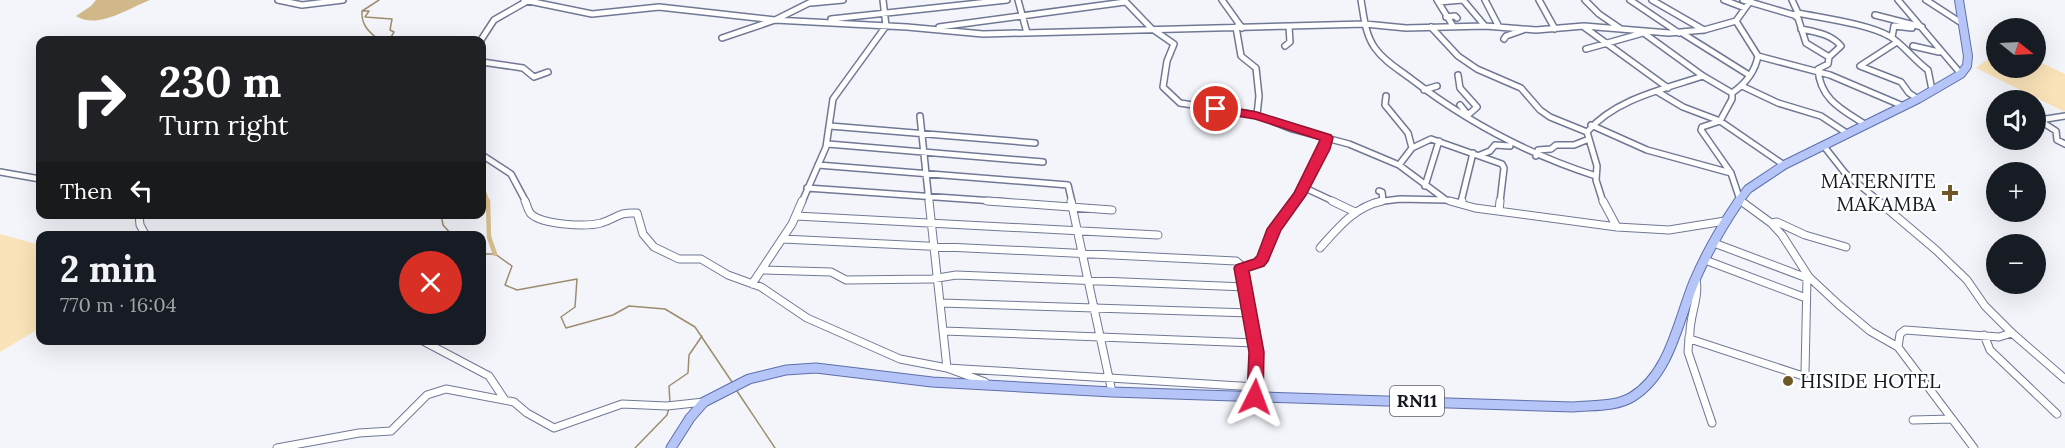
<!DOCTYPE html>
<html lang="en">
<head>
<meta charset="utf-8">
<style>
  body { margin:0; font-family:Lora,serif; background:#20242c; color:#f1f3f6; height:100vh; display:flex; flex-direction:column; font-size:22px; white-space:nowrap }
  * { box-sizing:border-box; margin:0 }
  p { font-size:20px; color:#9ea1a6 }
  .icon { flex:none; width:33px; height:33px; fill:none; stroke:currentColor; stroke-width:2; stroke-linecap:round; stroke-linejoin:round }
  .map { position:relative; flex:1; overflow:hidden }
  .panel { position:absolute; left:36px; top:231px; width:450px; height:114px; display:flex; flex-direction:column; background:#171b24; border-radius:12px; box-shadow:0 6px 24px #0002 }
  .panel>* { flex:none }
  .guide { position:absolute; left:36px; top:36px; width:450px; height:183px; border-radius:12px; box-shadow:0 6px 24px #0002; background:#202124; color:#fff; overflow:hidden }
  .needle { width:39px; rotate:108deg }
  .fabs { position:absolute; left:1986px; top:18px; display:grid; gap:12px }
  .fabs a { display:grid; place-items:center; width:60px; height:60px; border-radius:50%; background:#171b24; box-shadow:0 6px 24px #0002; font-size:30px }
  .pin { position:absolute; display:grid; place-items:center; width:51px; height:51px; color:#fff; margin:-26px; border:3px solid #fff; border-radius:50%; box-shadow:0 2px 6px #0007 }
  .me { position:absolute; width:66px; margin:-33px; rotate:3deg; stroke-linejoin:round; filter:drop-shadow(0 0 4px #0008) }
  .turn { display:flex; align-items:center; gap:21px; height:126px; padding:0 24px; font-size:27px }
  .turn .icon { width:78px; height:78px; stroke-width:2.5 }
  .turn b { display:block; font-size:42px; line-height:51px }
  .then { display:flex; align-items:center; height:57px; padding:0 24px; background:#0003; gap:12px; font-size:22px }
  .round { display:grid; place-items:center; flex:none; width:63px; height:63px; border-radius:32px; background:#20242c }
  .summary { display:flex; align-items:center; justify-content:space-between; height:102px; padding:0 24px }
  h1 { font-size:36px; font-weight:700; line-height:45px }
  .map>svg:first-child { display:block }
  .green { fill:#fae3b8 }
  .forest { fill:#d0b888 }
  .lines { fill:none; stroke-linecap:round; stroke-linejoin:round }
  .stream { stroke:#9d8d6e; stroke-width:1.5 }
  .canal-far1 { stroke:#d8bf8f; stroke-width:4 }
  .canal { stroke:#d8bf8f; stroke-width:4.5 }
  .minor-far1-casing { stroke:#707994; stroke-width:8 }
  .minor-casing { stroke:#707994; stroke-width:9 }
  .major-far1-casing { stroke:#5e6fa9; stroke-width:10 }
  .major-casing { stroke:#5e6fa9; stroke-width:11 }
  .minor-far1 { stroke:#fff; stroke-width:5 }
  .minor { stroke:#fff; stroke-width:7 }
  .major-far1 { stroke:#b6c5f7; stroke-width:8 }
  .major { stroke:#b6c5f7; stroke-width:9 }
  .route { fill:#e11d48; stroke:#92132f; stroke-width:1.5 }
  .poi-dot { fill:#6f5828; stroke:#fff; stroke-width:2 }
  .labels { text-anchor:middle; stroke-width:4.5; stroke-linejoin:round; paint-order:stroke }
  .shield { fill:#fff; stroke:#5a5d64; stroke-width:1.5 }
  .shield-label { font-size:18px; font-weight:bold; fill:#141822 }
  .poi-label { font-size:20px; fill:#141822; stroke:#fff; text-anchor:end }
</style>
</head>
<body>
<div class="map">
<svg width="2065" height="448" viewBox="0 0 2065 448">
  <rect width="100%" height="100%" fill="#f3f5fb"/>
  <!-- green -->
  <path class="green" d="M1996,53V68H2036V60L2065,74V112L1976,68Z
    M0,234L40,245V328L0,352Z"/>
  <!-- forest -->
  <path class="forest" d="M96,0H150C129,8 97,30 76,16L91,6Z"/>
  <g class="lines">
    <!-- stream -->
    <path class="stream" d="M379,0L362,11C361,25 369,32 379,40
      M362,11H369L365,17L392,19L390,30L394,32L391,37L393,40
      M441,214L443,225L453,236
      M482,254H495L512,266L505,285L517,290L577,279L575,307L561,317L566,328L613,315L629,306L665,309L695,327L732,382
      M737,391L775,448
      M670,404L669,386L688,373L689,355L702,336
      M635,448L667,415L669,408"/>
    <!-- canal-far1 -->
    <path class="canal-far1" d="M482,187L488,202"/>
    <!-- canal -->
    <path class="canal" d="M488,201L489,237L495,254"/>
    <!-- minor-far1 casing -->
    <g class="minor-far1-casing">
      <path id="minor-far1" d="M278,0L302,5L343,0
        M524,0L592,14L659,7L775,20L815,0
        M1018,0L1027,33
        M1124,0L1151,28L1174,44L1167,61L1163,87L1180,103L1257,115L1292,129L1349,144L1399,165L1446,200L1455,202
        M1222,0L1242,28
        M1361,0C1364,17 1365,34 1375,48C1384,61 1398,69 1410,78C1467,122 1527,154 1596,176
        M1437,0L1453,26
        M1463,0L1485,26
        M1485,0L1499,27
        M1539,0L1555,29
        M1585,0L1599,14L1621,29
        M1630,0L1679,33
        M1652,0L1704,30
        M1724,0L1745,8
        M1743,0L1794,15L1798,13L1792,0
        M1898,0L1961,74
        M1926,0L1963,24
        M1439,2L1462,0
        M811,3L843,0
        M1798,13C1822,18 1868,24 1889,36C1901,42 1915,61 1928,70L1932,90
        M1794,15L1798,18L1806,43L1829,57L1828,64L1818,69C1820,100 1843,110 1866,125
        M1875,15L1922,27
        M1446,17L1455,16L1457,18
        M831,19L1007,0
        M939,27L1125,2
        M1236,27L1241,56L1256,68L1259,96L1257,115
        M1431,27L1458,56L1477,69L1521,88L1540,110L1550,117L1587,132
        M1584,27L1668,88
        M1801,29C1816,32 1831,34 1841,46L1829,57
        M1641,31L1703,76L1732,93
        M1682,33L1749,75
        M1892,37L1894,26L1912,28
        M722,38L775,20L907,27L983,34L1365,24L1406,28L1485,26L1536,30L1584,26L1669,33L1704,30L1736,21
        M1504,39L1506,36L1523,30
        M481,40L494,20L529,0
        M1897,42L1860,66L1901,82L1909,93L1918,99
        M1285,46L1290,42L1289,27
        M1913,46L1939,52
        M1586,49L1643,33
        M1758,56L1830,75L1903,106
        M482,62L523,68L534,77L548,72
        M1458,75L1460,88L1477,107L1469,114
        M1742,86L1778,103L1821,116L1848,134
        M1424,90L1437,86
        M1658,92L1683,107L1720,121L1784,165
        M1386,96L1385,105L1408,133L1412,148
        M1460,105L1468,115
        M920,116L929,202
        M2065,116L2046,119L2042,122L2056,131L2057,140L2065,144
        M1591,125L1647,150L1731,173
        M830,126L1035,143
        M828,144L1043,162
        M1823,145L1845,173L1880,202
        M482,155L511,174L526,202
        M1480,155L1490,151L1495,145L1510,146
        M1536,156L1538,150L1551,149L1556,145H1574L1589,139
        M818,165L1068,185L1072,202
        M1399,165L1412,148L1431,139L1502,164L1504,168L1500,202
        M0,172L40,179
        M1425,186L1439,141
        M1303,187L1335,202
        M807,188L1008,202
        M1379,191L1382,192L1383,201
        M802,202L826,147L833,99L886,26L883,0
        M1293,202L1327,138
        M1376,202L1400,199L1446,200
        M1461,202L1473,153
        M1603,202L1596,180L1597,166L1587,132C1615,99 1664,89 1703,76
        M1743,202L1740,200L1731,173L1701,130L1702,127L1720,121L1732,99V93C1745,84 1755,72 1758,56L1736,21L1751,0"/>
    </g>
    <!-- minor casing -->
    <g class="minor-casing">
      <path id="minor" d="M525,201C527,205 528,211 531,214C543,225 586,227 601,223C618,218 617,212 637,213L643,234L654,247L679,259H701L728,275L761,287L807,318L900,359L947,368L985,382
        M929,201L947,368L1256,387
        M987,201L1112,210
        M1071,201L1112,392
        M1332,201L1355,212
        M1450,201L1475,208L1617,227L1669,230L1725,221
        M1603,201L1617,227
        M1741,201L1771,223L1782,235L1809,277L1839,305L1870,331L1898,347L1974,448
        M1878,201L1936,250L1967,280L1985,306L2012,333L2065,379
        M1461,204L1462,201
        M1499,211L1500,201
        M139,214L140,225L146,236
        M796,216L1158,235
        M1771,223L1777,222L1805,235L1846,247
        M783,239L1236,261L1243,267
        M1714,243L1807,278
        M1320,248C1338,228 1354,207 1382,201
        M1705,260L1806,298
        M764,270L831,272L846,280L932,279L956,275L1245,287
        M1696,279C1700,299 1688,318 1690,339L1803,376L1805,373L1807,278L1809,277
        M752,284L792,224L802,201
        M941,303L1250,313
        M944,331L1255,343V390
        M1984,335L1990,350L2057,414
        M1689,337L1688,352L1712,423
        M421,340L489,376L505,400
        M1255,343L1241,268L1259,263L1263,258L1274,229L1295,201
        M1898,347L1900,334L1905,330L1999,337L2012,333
        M1913,420L1951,419
        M277,448L359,433L391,431L427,395L446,389L514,402L527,413L554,428L622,404L667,406L704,402"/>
    </g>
    <!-- major-far1 casing -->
    <g class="major-far1-casing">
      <path id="major-far1" d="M1738,202L1748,189L1784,165L1918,99L1961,74L1967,66L1968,56L1959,0"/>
    </g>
    <!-- major casing -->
    <g class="major-casing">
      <path id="major" d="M671,448L690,418L704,402L749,379L786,370L816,368L932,382L1112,392L1573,407C1592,405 1616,407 1632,397C1670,374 1678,321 1694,282C1706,254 1722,226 1739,201"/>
    </g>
    <!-- minor-far1 -->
    <use href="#minor-far1" class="minor-far1"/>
    <!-- minor -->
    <use href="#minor" class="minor"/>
    <!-- major-far1 -->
    <use href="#major-far1" class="major-far1"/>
    <!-- major -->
    <use href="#major" class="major"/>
  </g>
  <!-- route -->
  <path class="route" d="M1216,105L1257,112L1331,135L1333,138L1330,149L1306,195L1281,230L1268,261L1264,266L1249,271L1264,352L1263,397L1261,401L1255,403L1249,401L1247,397L1249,352L1234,268L1236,265L1254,259L1257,256L1267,229L1294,193L1320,140L1255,119L1212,112V106Z"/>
  <!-- markers -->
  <g class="poi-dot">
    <path d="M1947 184h6v6h6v6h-6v6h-6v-6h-6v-6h6z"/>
    <circle cx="1788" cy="381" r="6"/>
  </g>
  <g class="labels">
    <!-- shield labels -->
    <rect class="shield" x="1390" y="386" width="54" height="30" rx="4.5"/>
    <g class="shield-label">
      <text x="1417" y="407">RN11</text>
    </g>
    <!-- poi labels -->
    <g class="poi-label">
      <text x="1936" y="188">MATERNITE<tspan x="1936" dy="23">MAKAMBA</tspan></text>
      <text x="1800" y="388" text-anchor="start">HISIDE HOTEL</text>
    </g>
  </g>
</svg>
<div class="fabs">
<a><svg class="needle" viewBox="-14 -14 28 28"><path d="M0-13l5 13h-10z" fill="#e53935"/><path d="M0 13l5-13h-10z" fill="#9ea1a6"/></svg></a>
<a><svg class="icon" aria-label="sound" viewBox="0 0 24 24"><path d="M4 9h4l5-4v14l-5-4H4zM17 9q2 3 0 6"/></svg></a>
<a>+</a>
<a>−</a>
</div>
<div class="pin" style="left:1216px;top:109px;background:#d93025"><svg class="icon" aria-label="arrive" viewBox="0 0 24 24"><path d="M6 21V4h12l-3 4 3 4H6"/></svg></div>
<svg class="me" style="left:1255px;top:397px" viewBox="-20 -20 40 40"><path d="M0-17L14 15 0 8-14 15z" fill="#e11d48" stroke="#fff" stroke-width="4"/></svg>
<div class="guide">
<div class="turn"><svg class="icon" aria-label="right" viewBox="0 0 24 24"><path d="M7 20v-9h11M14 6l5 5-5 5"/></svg><div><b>230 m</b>Turn right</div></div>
<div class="then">Then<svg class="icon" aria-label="left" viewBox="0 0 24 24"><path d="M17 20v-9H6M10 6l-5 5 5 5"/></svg></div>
</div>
<section class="panel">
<div class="summary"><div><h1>2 min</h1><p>770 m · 16:04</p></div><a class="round" style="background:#d93025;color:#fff"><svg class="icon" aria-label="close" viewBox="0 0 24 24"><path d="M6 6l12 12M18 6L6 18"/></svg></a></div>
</section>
</div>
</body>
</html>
